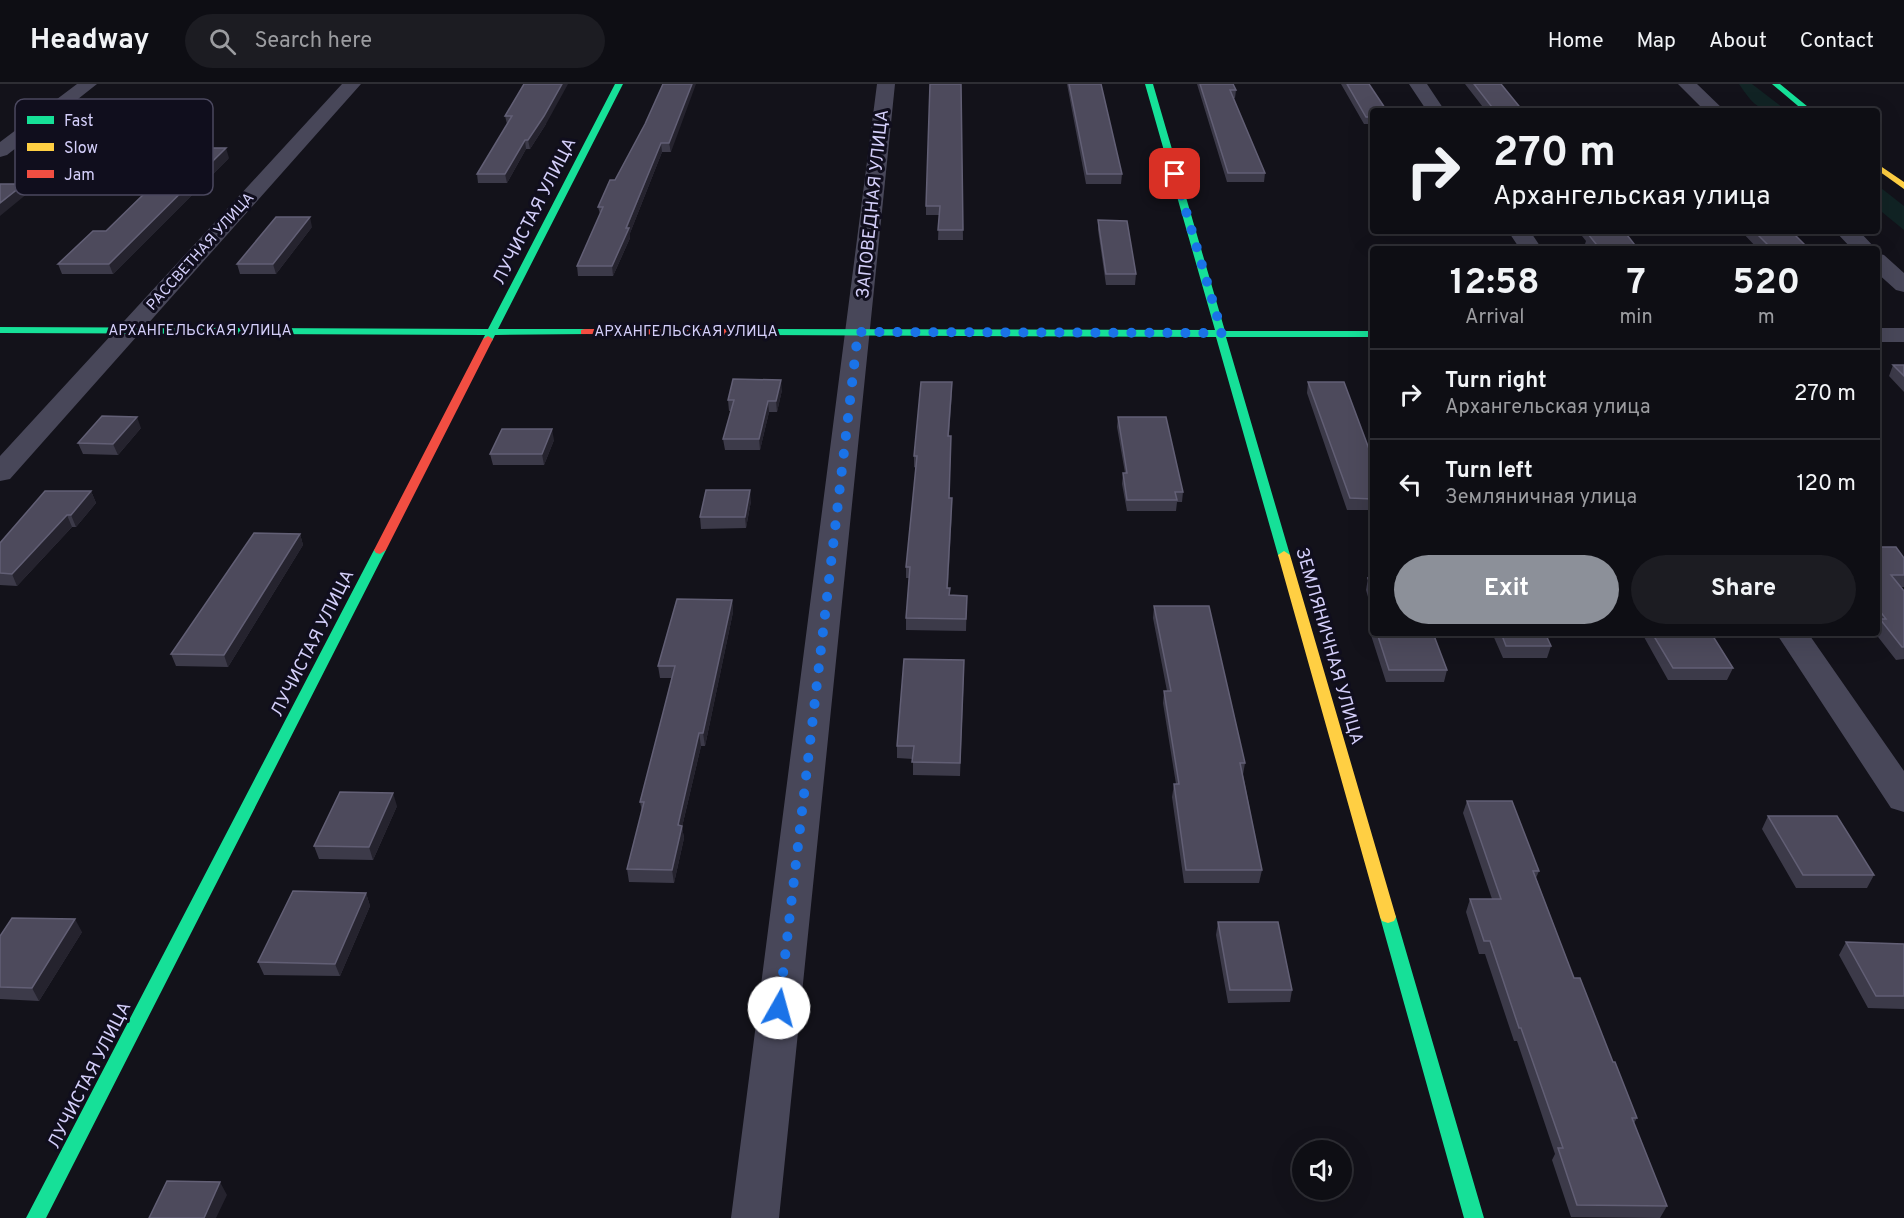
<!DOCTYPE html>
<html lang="en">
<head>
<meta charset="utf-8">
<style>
  body { margin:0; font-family:Overpass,sans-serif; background:#1c1c22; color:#f1f3f6; height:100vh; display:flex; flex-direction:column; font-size:22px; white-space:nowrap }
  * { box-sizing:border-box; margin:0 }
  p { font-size:20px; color:#9b9ca0 }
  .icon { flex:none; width:33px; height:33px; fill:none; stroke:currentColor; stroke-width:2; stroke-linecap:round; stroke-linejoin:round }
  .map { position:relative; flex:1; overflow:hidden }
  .drawer { position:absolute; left:1370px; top:162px; width:510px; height:390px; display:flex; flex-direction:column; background:#0e0e14; border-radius:6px; box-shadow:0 6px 24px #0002,0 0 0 2px #2e2e34 }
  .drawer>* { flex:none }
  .guide { position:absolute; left:1370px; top:24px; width:510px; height:126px; border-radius:6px; box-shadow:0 6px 24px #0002,0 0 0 2px #2e2e34; background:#0e0e14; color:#f1f3f6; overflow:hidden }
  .buttons { position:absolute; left:1292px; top:1056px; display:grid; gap:12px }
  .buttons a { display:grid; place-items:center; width:60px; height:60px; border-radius:50%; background:#0e0e14; box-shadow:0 6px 24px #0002,0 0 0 2px #2e2e34; font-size:30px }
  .pin { position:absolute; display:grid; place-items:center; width:51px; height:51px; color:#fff; margin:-26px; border-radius:12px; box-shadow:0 3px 9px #0006 }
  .me { position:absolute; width:66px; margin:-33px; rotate:7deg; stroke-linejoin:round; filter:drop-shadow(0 0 4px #0008) }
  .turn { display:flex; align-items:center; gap:21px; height:126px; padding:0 24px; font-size:27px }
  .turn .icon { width:78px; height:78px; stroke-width:2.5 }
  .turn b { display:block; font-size:42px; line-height:51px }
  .eta { display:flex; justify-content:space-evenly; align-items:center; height:102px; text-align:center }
  .eta b { font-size:36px; font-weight:700; line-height:42px }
  .primary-button { display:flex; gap:12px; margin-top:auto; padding:12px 24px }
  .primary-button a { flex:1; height:69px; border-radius:36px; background:#8c9099; color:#fff; font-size:24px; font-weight:700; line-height:69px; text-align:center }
  .primary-button a+a { background:#1c1c22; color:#f1f3f6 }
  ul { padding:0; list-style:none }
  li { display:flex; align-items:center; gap:18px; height:90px; padding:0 24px; border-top:2px solid #2e2e34 }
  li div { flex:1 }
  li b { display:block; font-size:22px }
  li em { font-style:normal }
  header { display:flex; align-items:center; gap:36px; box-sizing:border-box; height:84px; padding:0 30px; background:#0e0e14; border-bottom:2px solid #2e2e34 }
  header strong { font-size:28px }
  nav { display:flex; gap:33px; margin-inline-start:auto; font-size:21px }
  .search { width:420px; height:54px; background:#1c1c22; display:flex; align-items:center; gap:15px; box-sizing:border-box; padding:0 21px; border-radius:33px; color:#9b9ca0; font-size:22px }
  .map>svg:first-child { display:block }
  .green { fill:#112324 }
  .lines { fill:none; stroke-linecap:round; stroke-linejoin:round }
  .street { fill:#484759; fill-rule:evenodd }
  .fast { fill:#16e098; fill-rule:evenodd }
  .slow { fill:#ffcf43; fill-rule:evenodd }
  .jam { fill:#f24e42; fill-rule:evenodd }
  .wall { fill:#3c3a49 }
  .shaded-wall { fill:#25232e }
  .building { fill:#4d4a5c; stroke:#625f75; stroke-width:1.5 }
  .route { stroke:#1a73e8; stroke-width:10; stroke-dasharray:0 18 }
  .labels { text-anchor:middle; stroke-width:6; stroke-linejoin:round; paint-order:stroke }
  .far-street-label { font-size:15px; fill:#d4cffa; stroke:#100e1d }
  .street-label { font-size:18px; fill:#d4cffa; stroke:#100e1d }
  .key { fill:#100e1d; stroke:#4b485f; stroke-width:1.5 }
  .key-label { font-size:16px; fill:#d4cffa }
</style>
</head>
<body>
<header>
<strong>Headway</strong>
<div class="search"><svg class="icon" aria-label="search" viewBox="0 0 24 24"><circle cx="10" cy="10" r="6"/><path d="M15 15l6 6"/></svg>Search here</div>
<nav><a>Home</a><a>Map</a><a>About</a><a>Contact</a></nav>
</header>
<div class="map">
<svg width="1904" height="1134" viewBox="0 0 1904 1134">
  <rect width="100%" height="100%" fill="#13121a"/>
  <!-- green -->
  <path class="green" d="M1739,0H1752L1787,27C1758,27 1755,23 1739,0Z
    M1876,100L1904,122V146L1877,124Z"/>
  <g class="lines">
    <!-- street -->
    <path class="street" d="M77,0H97L7,71L0,73V58Z
      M342,0H361L10,395L0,397V372Z
      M877,0H895L779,1134H731Z
      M1409,0H1427L1445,27H1427Z
      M1678,0H1697L1725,27H1705Z
      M1508,147H1530L1542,165H1520Z
      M1835,147H1859L1876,165H1852Z
      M1876,169L1884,171L1904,189V208L1896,206L1876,188Z
      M1876,244H1904V258H1876Z
      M1776,549H1808L1904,687V728L1891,724Z"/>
    <!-- fast -->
    <path class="fast" d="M615,0H623L498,245H585L589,246V250L495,251L492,257L488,258L483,255L485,251L0,249V243L488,245Z
      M1145,0H1153L1225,247H1372V253H1226L1290,471L1288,474H1280L1278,471L1216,253L751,251L746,248L751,245L1215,246Z
      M1772,0H1780L1813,27H1804Z
      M380,462L386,466L46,1134H26L374,466Z
      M1388,827L1394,829L1396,833L1484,1134H1464L1380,833L1382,829Z"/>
    <!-- slow -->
    <path class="slow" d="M1876,79L1904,98V105L1876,85Z
      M1284,467L1290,471L1396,833L1394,837L1388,839L1382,837L1380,833L1278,471Z"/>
    <!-- jam -->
    <path class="jam" d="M585,245H751L756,248L751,251L581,250V246Z
      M488,252L493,255L386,466L380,470L376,469L374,466L483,255Z"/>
  </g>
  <!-- wall -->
  <path class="wall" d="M524,0L546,40L530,65H526L507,99H478L477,90L507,40L505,32Z
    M663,0L671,68H662L630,149V154L613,192H578L577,182L600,130L598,123L615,96L645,40Z
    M961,0L963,156H938L939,131H926V122Z
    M1067,0H1101L1122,90L1121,100H1086Z
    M1197,0H1233L1236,6L1235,14H1233L1265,89L1264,98H1227Z
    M1341,0H1369L1372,27V40H1364Z
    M1465,0H1501L1523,27H1486Z
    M229,74L113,190H62L58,180L106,147Z
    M1098,136L1136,190L1135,201H1106L1098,146Z
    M312,143L276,190H240L237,180Z
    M1409,147H1449L1448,152H1412Z
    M1578,147H1624L1638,165H1589L1585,160L1586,157Z
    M1741,147H1791L1809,165H1758Z
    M1893,281H1904V308L1889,292Z
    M1308,298L1372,373V426H1347L1307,309Z
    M782,306L777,328H769L760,366H725L723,355L731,327H729L728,316Z
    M952,309L949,352L951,364L949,414L952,425L948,504H950V511L967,512L966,547L906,546V534L909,494H906V483L916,384L914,383V372Z
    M1118,333L1183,408L1182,418H1177L1176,427H1127L1122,400L1123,389H1125L1117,343Z
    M141,344L118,371L83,370L78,359Z
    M554,356L544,381H493L490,370Z
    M91,407L96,419L76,443H72L17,502L0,501V459Z
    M751,417L746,444L701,445L700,433Z
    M300,450L303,461L228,583L176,582L171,570Z
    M1876,458L1881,463L1904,474V503H1901L1904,507V575L1896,576L1875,549H1876Z
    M1368,494H1372V527L1366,506Z
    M732,516L733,528L705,662H701L682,743L684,754L674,799L629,798L627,785L642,727L640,718L672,594H660L658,582Z
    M1154,522L1245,679L1243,691L1262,786L1259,799H1184L1172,713L1174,700H1176L1163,619L1164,607H1167L1153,534Z
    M1372,536V549H1433L1447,586L1444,598H1386L1370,548Z
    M1492,549H1545L1551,562L1547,574H1503Z
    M1645,549H1711L1733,584L1727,596H1668L1644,553Z
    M964,588L960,692L913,691V675L897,674V662Z
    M1467,717L1539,787L1536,794L1574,894L1613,978L1637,1034L1634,1039L1667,1122L1660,1134L1571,1133L1552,1076L1555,1070L1517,957H1514L1485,870H1479L1466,828L1470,815H1492L1463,729Z
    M397,722L373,776L319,775L314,762Z
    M1768,732L1874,791L1867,804H1796L1762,745Z
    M366,809L370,822L340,892L264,891L258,878Z
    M1218,838L1292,906L1290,918L1228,919L1216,851Z
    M82,848L39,917L0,915V852Z
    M1846,858L1904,861V925L1868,924L1839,871Z"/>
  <!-- shaded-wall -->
  <path class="shaded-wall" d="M562,0H568L546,40L530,65L528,56Z
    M692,0H696L671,68L669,59Z
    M525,56L526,65L507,99L505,90Z
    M661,59L662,68L630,149V154L613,192L612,182Z
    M226,64L229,74L113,190L109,180Z
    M24,100L28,109L0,132V119Z
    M310,133L312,143L276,190L273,180Z
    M781,296L782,306L777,328L776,317Z
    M768,317L769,328L760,366L759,355Z
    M137,333L141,344L118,371L113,360Z
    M552,345L554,356L544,381L542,370Z
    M750,406L751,417L746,444L745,433Z
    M91,407L96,419L76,443L71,431Z
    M952,414V425L947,516V504Z
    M67,431L72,443L17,502L12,490Z
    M300,450L303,461L228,583L224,571Z
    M732,516L733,528L705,662L703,649Z
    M699,649L701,662L682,743L684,754L674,799L672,786L678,741Z
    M393,709L397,722L373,776L369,763Z
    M366,809L370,822L340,892L335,880Z
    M75,835L82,848L39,917L32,904Z
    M220,1098L227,1111L216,1134H204Z"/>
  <!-- building -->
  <path class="building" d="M524,0H562L544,32L528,56H525L505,90H477L512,32H505Z
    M663,0H692L669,59H661L626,144H629L612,182H577L603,123H598L610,96H615L645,40Z
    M930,0H961L963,146H938L940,122H926Z
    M1069,0H1101L1122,90H1087Z
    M1200,0H1233L1236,6H1230L1265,89H1228Z
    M1347,0H1369L1387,27H1372V33H1366Z
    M1474,0H1501L1523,27H1495Z
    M191,64H226L109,180H58L93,147H106Z
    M0,100H24L0,119Z
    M276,133H310L273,180H237Z
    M1098,136L1127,137L1136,190H1106Z
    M1588,147H1624L1638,165H1600L1588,150H1591Z
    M1754,147H1791L1809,165H1772Z
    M1893,281H1904V292Z
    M733,295L781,296L776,317H768L759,355H723L734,316H728Z
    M921,298H952L948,352H951L949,414H952L947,504H950L949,511L967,512L966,535L906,534L910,483H906L917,372H914Z
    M1308,298H1344L1372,373V415L1350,414Z
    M102,332L137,333L113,360L78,359Z
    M1118,333H1166L1183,408H1175L1177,416H1127L1123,389H1127Z
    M502,345H552L542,370H490Z
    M706,406H750L745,433H700Z
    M45,407H91L71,431H67L12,490L0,489V459Z
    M254,449L300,450L224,571L171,570Z
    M1876,458L1881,463H1896L1904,474V491H1891L1904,507V563H1902L1880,535H1886L1876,522Z
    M1368,494H1372V507Z
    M677,515L732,516L703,649H699L678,741L682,742L672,786L627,785L644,718H640L675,582H658Z
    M1154,522H1209L1245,679H1240L1262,786H1186L1174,700H1179L1164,607H1171Z
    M1377,549H1433L1447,586H1389Z
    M1501,549H1545L1551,562H1506Z
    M1652,549H1711L1733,584H1673Z
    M904,575L964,576L960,679L912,678L914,662H897Z
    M340,708L393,709L369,763L314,762Z
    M1467,717H1512L1539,787H1533L1574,894H1580L1613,978H1615L1637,1034H1632L1667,1122L1577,1121L1558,1064H1563L1521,944H1519L1490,857H1484L1470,815H1501Z
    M1768,732H1837L1874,791H1803Z
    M293,807L366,809L335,880L258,878Z
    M12,834L75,835L32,904L0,903V852Z
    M1218,838H1278L1292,906H1230Z
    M1846,858L1904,860V912H1876Z
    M167,1097L220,1098L204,1134H149Z"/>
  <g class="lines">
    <!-- route -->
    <path class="route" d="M779,924L858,248L1222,249L1175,90"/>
  </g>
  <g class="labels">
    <!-- far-street labels -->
    <g class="far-street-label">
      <text transform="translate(200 167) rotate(-48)" y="5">РАССВЕТНАЯ УЛИЦА</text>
      <text x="200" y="251">АРХАНГЕЛЬСКАЯ УЛИЦА</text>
      <text x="686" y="252">АРХАНГЕЛЬСКАЯ УЛИЦА</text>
    </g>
    <!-- street labels -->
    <g class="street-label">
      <text transform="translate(872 120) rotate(-84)" y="6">ЗАПОВЕДНАЯ УЛИЦА</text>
      <text transform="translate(534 127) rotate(-63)" y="6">ЛУЧИСТАЯ УЛИЦА</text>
      <text transform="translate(312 559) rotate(-63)" y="6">ЛУЧИСТАЯ УЛИЦА</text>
      <text transform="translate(1330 562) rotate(74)" y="6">ЗЕМЛЯНИЧНАЯ УЛИЦА</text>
      <text transform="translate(89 991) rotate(-63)" y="6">ЛУЧИСТАЯ УЛИЦА</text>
    </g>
  </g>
  <!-- legend -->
  <rect x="15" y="15" width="198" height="96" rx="9" class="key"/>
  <rect x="27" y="32" width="27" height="8" fill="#16e098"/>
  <rect x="27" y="59" width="27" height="8" fill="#ffcf43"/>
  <rect x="27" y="86" width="27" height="8" fill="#f24e42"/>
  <g class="key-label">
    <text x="64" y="42">Fast</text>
    <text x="64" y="69">Slow</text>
    <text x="64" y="96">Jam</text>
  </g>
</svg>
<div class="buttons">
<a><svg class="icon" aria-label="sound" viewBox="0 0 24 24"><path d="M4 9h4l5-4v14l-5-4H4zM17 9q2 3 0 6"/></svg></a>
</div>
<div class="pin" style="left:1175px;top:90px;background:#d93025"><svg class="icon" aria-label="arrive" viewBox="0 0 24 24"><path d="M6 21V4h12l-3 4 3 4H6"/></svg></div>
<svg class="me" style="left:779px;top:924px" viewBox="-20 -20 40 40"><circle r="19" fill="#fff"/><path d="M0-13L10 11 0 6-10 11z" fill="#1a73e8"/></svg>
<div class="guide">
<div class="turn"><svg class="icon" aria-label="right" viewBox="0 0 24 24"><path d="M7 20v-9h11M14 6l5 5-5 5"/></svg><div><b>270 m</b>Архангельская улица</div></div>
</div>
<section class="drawer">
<div class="eta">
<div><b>12:58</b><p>Arrival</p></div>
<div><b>7</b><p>min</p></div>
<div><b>520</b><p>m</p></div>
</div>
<ul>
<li><svg class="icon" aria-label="right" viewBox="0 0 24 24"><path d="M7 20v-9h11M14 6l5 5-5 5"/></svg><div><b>Turn right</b><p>Архангельская улица</p></div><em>270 m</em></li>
<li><svg class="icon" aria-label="left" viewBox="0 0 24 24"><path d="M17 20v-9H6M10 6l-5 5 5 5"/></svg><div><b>Turn left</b><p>Земляничная улица</p></div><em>120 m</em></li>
</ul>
<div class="primary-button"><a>Exit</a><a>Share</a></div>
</section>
</div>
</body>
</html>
